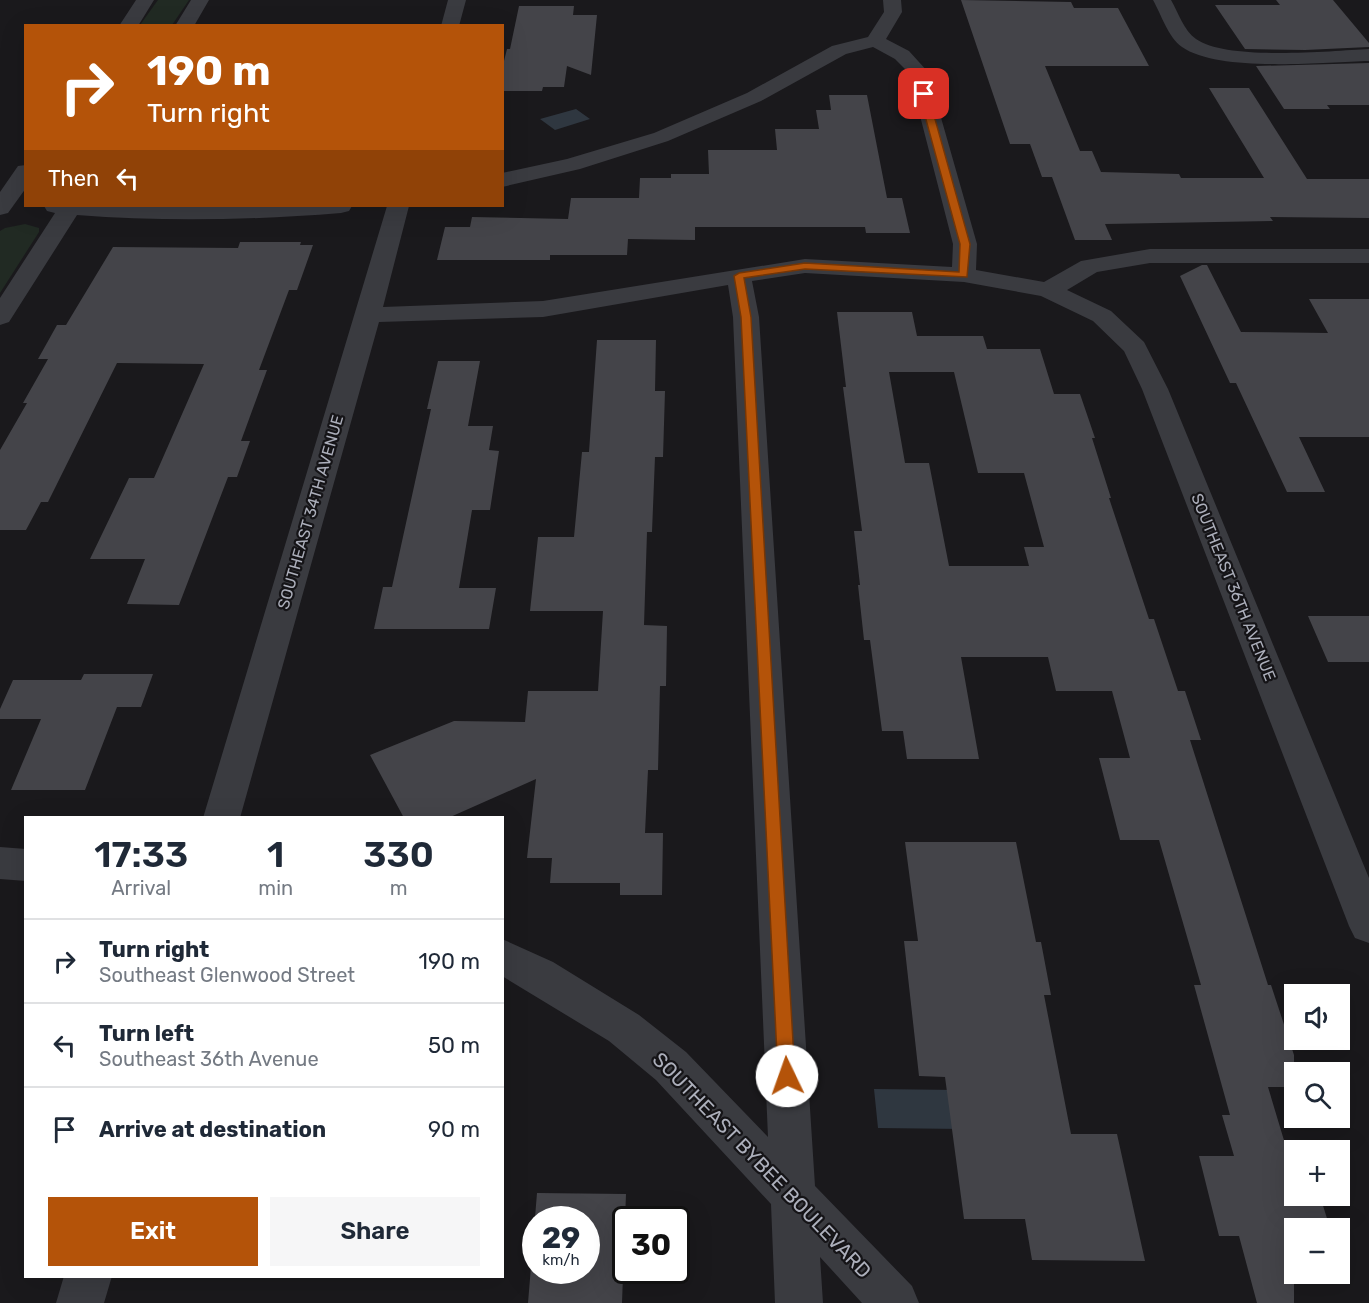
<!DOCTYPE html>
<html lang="en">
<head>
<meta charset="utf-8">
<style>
  body { margin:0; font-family:Rubik,sans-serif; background:#f6f6f7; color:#1f2937; height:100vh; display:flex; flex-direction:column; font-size:22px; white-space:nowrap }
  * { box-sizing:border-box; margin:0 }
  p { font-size:20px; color:#747a83 }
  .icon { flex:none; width:33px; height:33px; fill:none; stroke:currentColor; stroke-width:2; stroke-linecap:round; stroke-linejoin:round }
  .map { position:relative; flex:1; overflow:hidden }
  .side { position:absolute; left:24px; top:816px; width:480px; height:462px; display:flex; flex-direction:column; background:#fff; border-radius:0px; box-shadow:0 6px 24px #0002 }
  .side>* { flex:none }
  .hud { position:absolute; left:24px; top:24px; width:480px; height:183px; border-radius:0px; box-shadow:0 6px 24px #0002; background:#b45309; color:#fff; overflow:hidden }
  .fabs { position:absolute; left:1284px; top:984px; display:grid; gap:12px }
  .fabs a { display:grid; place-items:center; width:66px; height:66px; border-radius:0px; background:#fff; box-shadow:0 6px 24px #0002; font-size:30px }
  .speed { position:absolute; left:522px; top:1206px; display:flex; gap:12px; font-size:30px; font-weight:700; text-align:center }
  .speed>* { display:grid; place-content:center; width:78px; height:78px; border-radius:50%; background:#fff; box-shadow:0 6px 24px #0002; line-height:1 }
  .speed small { font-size:15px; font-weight:400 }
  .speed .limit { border:3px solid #111; border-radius:9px; background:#fff; color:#111 }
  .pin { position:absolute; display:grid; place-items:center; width:51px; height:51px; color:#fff; margin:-26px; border-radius:12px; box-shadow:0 3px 9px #0006 }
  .me { position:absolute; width:66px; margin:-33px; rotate:357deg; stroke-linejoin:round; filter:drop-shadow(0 0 4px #0008) }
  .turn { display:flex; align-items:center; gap:21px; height:126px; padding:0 24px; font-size:27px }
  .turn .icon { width:78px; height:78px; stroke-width:2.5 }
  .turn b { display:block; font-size:42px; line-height:51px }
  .then { display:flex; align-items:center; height:57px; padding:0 24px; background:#0003; gap:12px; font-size:22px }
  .eta { display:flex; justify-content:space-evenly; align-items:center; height:102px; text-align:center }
  .eta b { font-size:36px; font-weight:600; line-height:42px }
  .action { display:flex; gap:12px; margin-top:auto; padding:12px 24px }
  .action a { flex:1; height:69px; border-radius:0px; background:#b45309; color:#fff; font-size:24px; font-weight:600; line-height:69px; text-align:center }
  .action a+a { background:#f6f6f7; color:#1f2937 }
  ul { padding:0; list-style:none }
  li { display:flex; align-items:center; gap:18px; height:84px; padding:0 24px; border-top:2px solid #e0e1e3 }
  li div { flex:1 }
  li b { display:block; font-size:22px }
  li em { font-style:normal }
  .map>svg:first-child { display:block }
  .green { fill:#212a23 }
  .water { fill:#2f3740 }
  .building { fill:#444449; fill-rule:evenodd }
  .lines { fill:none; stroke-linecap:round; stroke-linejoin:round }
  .minor { fill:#3a3b40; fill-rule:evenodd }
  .route { fill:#b45309; stroke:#753606; stroke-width:1.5 }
  .labels { text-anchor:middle; stroke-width:4.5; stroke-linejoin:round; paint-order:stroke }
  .street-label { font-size:16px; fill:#acafbb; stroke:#151417 }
  .near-street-label { font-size:20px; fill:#acafbb; stroke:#151417 }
</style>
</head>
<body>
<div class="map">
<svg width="1369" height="1303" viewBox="0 0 1369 1303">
  <rect width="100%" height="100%" fill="#1a191c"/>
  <!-- green -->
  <path class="green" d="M158,0H189L172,25H140Z
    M25,224L39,228V232L0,293V231L5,228Z"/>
  <!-- water -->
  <path class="water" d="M576,109L590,119L555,130L540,119Z
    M874,1089L958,1090L964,1129L878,1128Z"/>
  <!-- building -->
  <path class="building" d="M961,0L1071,2L1074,8H1118L1149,66H1045L1080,151H1092L1101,172L1179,174L1181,178H1264L1209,88H1249L1307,179H1369V218L1270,217L1273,221L1105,224L1112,240H1075L1052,177H1042L1030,144H1010Z
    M1276,0H1333L1369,43V47L1305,50L1245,49L1215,5H1280Z
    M519,6H574L573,15H597L591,75L567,66L564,87H543L542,91H502V69L507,49H510Z
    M1369,63V105H1327L1330,109H1284L1256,66Z
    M829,95H867L887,198H902L910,233H866L865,227H695V240L628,239L627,255H550V260H437L445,227H470L472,217L568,219L571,198H639L640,178H671V174H709L708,150H777L775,129H819L816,110H831Z
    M240,242H301L300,245H313L297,290H289L259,370H267L241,441H250L237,477H228L179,605L127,604L145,559H90L129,478H154L204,364L117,363L48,502H41L26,530H0V450L27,403H23L48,359H38L57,325H66L113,247L238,248Z
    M1202,265H1207L1241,332L1328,333L1309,299H1369V437H1299L1325,492H1287L1236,383H1230L1180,276Z
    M837,312H912L917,336H983L987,349H1040L1054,394H1080L1095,438H1092L1111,498H1109L1149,619H1154L1178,691H1185L1201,740H1190L1268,985H1271L1294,1055V1087H1268L1289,1157H1294V1196H1320L1330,1228H1294V1303H1257L1239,1236H1219L1199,1156H1234L1222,1115H1230L1194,985H1201L1159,840H1120L1099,758H1130L1112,691H1056L1048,657H961L979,759H907L903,731H882L870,640H864L858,585H860L854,531H862L843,387H846ZM889,372H954L978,473H1024L1044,547H1024L1029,566H949L929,463H905Z
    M597,340H656L655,391H665L663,457H655L652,532H647L644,625L667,626L666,686H660L658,770H648L645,833H663L662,895H620V883H550L552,858H527L536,779L448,818H404L370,755L454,721L525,722L528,691H598L603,611H530L538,537H574L582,452H589Z
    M438,361H480L468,426H493L489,450L499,451L490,510H472L459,588H496L489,629H374L383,587H392L431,409H427Z
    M1308,616H1369V662H1328Z
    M84,674H153L141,707H117L85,790H11L41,719H0V709L13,680H81Z
    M905,842H1016L1036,942H1041L1051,995H1044L1071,1134H1117L1145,1261L1032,1260L1025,1219H964L945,1077L919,1076L904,941H918Z
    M537,1193L626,1194L622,1303H528ZM536,1220H586V1270H536Z"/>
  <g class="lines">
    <!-- minor -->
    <path class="minor" d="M136,0H154L138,26H119Z
      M191,0H209L194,26H175Z
      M448,0H466L459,26H441Z
      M883,0H901L902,12L886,39L909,51L928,72L977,244L976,270L1044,282L1081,261L1150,249H1369V263H1150L1097,272L1067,290L1111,311L1144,342L1168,389L1369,878V943L1355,938L1349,926L1142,389L1124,351L1093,321L1041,296L964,282L805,273L752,281L759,317L815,1186L912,1286L919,1303H862L820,1257L823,1303H775L771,1204L656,1080L609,1041L502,976V939L553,962L639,1015L686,1052L768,1137L733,317L728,285L543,317L379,322L240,818H203L387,206H409L383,307L543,301L805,259L952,267L953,244L909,73L895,59L873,47L846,54L761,101L668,141L580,169L502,187V173L567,159L654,133L747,93L832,46L868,37L884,12Z
      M1153,0H1171C1178,12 1184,31 1196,39C1227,61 1329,51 1369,49V61C1324,62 1219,73 1182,47C1168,37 1161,14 1153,0Z
      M26,165V188L8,213L0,215V192L18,166Z
      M44,206H352L349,211L341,213C253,220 165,222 77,215L9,322L0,325V298L55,213L47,211Z
      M0,847L26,849V881L0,879Z
      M64,1276H112L104,1303H56Z"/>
  </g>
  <!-- route -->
  <path class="route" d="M924,91L928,94L970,244L967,277L805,269L744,278L751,317L795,1076L793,1082L787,1084L780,1082L778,1076L741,317L734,276L739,273L805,263L959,272L960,244L919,94Z"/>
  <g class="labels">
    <!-- street labels -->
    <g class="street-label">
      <text transform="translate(310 512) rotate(-74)" y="6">SOUTHEAST 34TH AVENUE</text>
      <text transform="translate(1234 587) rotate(68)" y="6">SOUTHEAST 36TH AVENUE</text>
    </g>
    <!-- near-street labels -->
    <g class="near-street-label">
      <text transform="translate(762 1165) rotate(46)" y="7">SOUTHEAST BYBEE BOULEVARD</text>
    </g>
  </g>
</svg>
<div class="fabs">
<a><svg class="icon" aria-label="sound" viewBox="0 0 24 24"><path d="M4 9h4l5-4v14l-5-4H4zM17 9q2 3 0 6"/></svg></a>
<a><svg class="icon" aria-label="search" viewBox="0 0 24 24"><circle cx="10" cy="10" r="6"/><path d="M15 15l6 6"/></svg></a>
<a>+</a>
<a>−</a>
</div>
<div class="speed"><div>29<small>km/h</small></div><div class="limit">30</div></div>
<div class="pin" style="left:924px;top:94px;background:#d93025"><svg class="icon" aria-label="arrive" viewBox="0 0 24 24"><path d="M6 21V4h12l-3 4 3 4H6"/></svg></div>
<svg class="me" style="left:787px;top:1076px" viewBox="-20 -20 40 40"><circle r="19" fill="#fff"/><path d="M0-13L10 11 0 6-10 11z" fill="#b45309"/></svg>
<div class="hud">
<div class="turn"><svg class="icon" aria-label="right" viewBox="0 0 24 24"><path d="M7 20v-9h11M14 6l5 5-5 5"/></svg><div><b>190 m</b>Turn right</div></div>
<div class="then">Then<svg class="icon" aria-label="left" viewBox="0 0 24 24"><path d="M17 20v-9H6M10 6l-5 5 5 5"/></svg></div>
</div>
<section class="side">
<div class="eta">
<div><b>17:33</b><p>Arrival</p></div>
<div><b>1</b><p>min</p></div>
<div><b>330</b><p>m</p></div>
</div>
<ul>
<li><svg class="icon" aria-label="right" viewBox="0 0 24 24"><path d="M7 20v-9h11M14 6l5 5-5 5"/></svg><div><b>Turn right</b><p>Southeast Glenwood Street</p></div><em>190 m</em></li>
<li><svg class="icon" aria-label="left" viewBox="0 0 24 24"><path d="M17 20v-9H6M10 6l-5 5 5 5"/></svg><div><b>Turn left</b><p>Southeast 36th Avenue</p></div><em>50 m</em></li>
<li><svg class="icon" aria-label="arrive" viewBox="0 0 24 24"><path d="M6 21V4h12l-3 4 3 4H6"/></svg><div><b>Arrive at destination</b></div><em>90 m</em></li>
</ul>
<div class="action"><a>Exit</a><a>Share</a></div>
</section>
</div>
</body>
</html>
